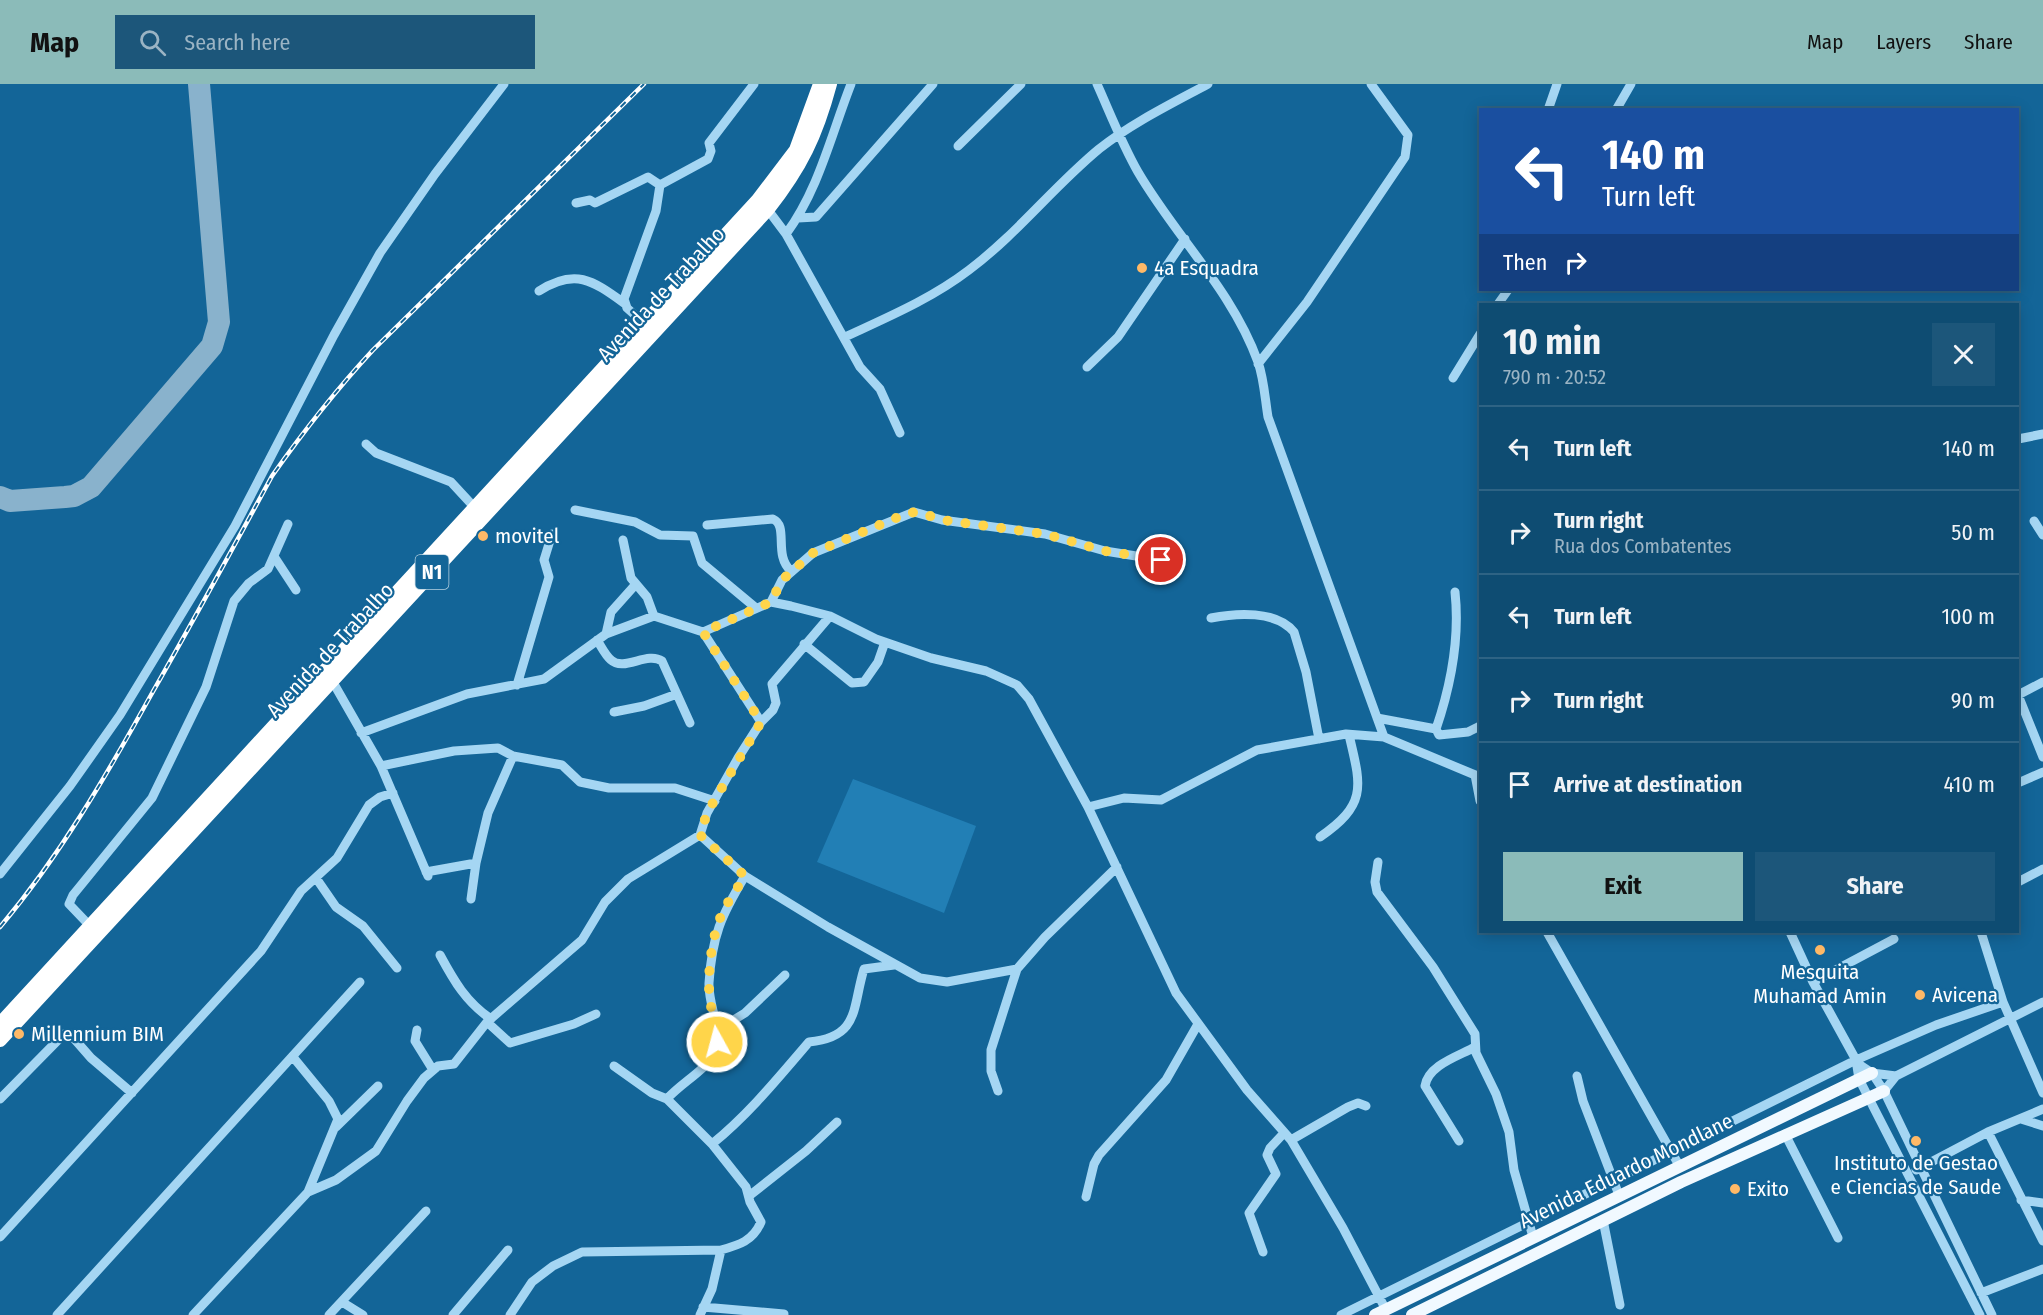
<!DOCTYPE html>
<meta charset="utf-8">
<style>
:root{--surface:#0e4c72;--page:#1c567a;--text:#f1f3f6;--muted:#9bb4c4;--line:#2e6384;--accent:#8bbbb9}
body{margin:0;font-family:"Fira Sans Condensed",sans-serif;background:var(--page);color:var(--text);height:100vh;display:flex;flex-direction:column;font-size:22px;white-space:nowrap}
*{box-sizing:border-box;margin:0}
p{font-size:20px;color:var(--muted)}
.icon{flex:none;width:33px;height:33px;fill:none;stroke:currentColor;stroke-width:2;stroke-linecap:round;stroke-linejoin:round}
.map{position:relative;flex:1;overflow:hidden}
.details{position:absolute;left:1479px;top:219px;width:540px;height:630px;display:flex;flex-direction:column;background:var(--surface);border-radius:0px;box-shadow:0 3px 15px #0003,0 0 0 2px var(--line)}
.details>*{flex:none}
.banner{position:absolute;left:1479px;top:24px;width:540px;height:183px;border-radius:0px;box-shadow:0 3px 15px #0003,0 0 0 2px var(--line);background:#1a4fa0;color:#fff;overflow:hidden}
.pin{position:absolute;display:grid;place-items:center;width:51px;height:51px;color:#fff;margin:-26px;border:3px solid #fff;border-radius:50%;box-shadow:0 2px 6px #0007}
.me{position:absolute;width:66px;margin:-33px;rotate:353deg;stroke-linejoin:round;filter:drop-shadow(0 0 4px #0008)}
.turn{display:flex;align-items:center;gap:21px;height:126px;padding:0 24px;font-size:27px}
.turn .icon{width:78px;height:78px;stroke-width:2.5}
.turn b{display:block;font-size:42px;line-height:51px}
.then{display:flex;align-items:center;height:57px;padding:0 24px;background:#0003;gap:12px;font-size:22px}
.round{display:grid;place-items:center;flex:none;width:63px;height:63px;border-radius:0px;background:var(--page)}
.summary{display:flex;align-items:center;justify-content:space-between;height:102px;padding:0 24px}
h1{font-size:36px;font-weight:700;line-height:45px}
.primary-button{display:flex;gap:12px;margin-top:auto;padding:12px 24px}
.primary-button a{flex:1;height:69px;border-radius:0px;background:var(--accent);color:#111;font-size:24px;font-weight:700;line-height:69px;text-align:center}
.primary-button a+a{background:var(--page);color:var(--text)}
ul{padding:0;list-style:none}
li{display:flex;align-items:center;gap:18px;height:84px;padding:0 24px;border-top:2px solid var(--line)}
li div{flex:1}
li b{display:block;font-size:22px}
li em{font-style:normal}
header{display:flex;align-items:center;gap:36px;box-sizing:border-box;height:84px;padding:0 30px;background:var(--accent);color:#111}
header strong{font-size:28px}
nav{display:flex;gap:33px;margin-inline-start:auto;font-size:21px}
.search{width:420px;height:54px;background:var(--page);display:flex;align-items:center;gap:15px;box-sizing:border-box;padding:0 21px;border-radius:0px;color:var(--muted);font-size:22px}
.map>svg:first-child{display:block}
.green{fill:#227fb5}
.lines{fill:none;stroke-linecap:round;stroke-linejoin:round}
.taxiway{stroke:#89b2cc;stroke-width:22}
.minor{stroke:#a5d6f3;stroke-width:9}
.major{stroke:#f1f9ff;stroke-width:12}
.highway{stroke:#fff;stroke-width:14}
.rail-casing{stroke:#fff;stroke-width:4.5}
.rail{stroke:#136598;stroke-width:2;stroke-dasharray:7;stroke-linecap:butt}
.route{stroke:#ffd54a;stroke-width:10;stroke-dasharray:0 18}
.poi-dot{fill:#ffb967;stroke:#136598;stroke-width:2}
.labels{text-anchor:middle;stroke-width:4.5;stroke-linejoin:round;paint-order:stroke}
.shield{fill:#136598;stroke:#b8d1e0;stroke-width:1.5}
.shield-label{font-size:20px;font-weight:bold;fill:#fff}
.poi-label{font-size:21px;fill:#fff;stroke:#136598;text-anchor:start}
.street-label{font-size:21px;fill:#fff;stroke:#136598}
</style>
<header>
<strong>Map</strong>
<div class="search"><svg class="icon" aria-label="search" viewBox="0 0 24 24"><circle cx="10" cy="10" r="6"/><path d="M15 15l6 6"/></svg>Search here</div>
<nav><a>Map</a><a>Layers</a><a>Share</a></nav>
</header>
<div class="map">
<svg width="2043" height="1231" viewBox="0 0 2043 1231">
<rect width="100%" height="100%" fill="#136598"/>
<path class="green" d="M 853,695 L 976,742 L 944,829 L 817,778 Z"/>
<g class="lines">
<path class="taxiway" d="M 0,413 L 10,417 L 65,413 L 74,412 L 91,403 L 212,262 L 219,238 L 199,0"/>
<path class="minor" d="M 1097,0 C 1110,29 1122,60 1138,88 C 1176,153 1232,206 1258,278 C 1264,295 1265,315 1268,333 L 1384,653
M 1548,26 L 1557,0
M 1616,26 L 1631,0
M 958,62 L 1021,0
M 576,119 L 590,116 L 595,119 L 648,93 L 660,101
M 765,122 L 786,150 L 860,283 L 880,305 L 900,349
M 798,134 L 816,133 L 933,0
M 786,150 C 819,105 831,51 851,0
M 539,207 C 575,184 592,196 624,219
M 1498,220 L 1508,206
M 645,240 L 627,224 L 624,215 L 656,127 L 660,101 L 708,75 L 711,67 L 709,59 L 754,0
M 845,253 C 888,233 931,215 969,186 C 1017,150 1053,103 1099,65 C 1132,39 1171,20 1208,0
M 1258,280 L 1307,218 L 1405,73 L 1408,51 L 1371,0
M 1087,283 L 1118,253 L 1185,155
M 1453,294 L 1480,250
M 2018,355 L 2043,350
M 366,360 L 376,369 L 451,398 L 476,425
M 575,426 L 635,438 L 660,451 L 693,452 L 702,479 L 756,524
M 2034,437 L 2043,451
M 707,441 L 773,435 C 789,442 773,471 791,487
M 623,456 L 631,494 L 647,513 L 654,532
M 275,474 L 296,506
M 771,518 L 782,496 L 813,469 L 914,428 L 942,436 L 1045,450 L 1105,467 L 1161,476
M 1211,534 C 1236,529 1276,526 1294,548 L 1306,588 L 1319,655
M 703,548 L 761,638
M 606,550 L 611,528 L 636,500
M 597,556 C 601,562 605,571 611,576 C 624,588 647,567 662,577 L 690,639
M 804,560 L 852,599 L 864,598 L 878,578 L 885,558
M 330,593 L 381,682 L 428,792
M 517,601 L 549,493 L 544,476 L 552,450
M 2018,611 L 2043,673
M 2018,611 L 2043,598
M 614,628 L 644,622 L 677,610
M 1377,634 L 1436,645 L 1439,651 L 1468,648 L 1480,642
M 1436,645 C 1451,601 1460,555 1455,508
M 361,649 L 467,610 L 544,595 L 606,550 L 654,532 L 703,548 L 771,518 L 791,522 L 830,532 L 876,555 L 931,574 L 986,587 L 1017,601 L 1029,615 L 1088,723 L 1176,909 L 1247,1006 L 1291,1056 L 1343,1144 L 1386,1226
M 381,682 L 454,667 L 498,664 L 513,672 L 562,681 L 580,698 L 609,704 L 675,704 L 715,717
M 1475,691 L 1480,717
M 2018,699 L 2043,688
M 1088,723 L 1124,714 L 1161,716 L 1257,666 L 1346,650 L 1384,653 L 1480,693
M 700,751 L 745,792 L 828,843 L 920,894 L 947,898 L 1017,885
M 1320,753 C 1368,720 1361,702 1349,651
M 1378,778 L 1375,798 L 1377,808 L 1433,883 L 1475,950 L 1476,969 L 1496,1010 L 1509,1048 L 1514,1086 L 1533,1153
M 426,788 L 476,779 L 488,729 L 513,672
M 0,790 L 70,702 L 120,631 L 235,442 L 334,251 L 380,169 L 435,90 L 504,0
M 316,794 L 336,823 L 363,842 L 397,884
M 2018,798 L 2043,785
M 471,815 L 476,779
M 90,842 L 69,820 L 73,811 L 152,714 L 206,603 L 234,517 L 249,499 L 268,485 L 288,440
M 1547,848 L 1680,1083
M 1790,848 L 1813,898 L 1856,976 L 1859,995 L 1980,1231
M 1981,848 L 2003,918 L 2043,1009
M 440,871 C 454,897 466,918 491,935
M 1813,898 L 1894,855
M 487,938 L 510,959 L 574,940 L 596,930
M 719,945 L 745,929 L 785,891
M 417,946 L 415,957 L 433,986
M 293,973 L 329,1017 L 338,1035 L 308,1108
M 1857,979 L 1872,989 L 1884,1007 L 1992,1231
M 614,982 L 652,1009 L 667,1015
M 1872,989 L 1896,992
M 1577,992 L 1583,1017 L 1619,1111
M 998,1007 L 991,987 L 991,966 L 1017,885 L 1045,853 L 1117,783
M 1884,1007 L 1896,992 L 2043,918
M 0,1015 L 64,950 L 70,950 L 91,974 L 132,1009
M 2021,1035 L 2043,1042
M 336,1043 L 378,1002
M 1988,1048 L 2043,1157
M 1785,1050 L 1838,1154
M 1291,1056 L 1348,1023 L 1358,1019 L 1366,1022
M 1459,1057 L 1425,1002 C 1428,981 1459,972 1475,963
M 712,1060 C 749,1030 778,994 809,958 C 860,953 852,924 864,885 L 894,881
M 1916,1086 L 1988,1048 L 2043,1025
M 749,1112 L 806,1067 L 837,1038
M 1086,1113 L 1094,1080 L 1099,1071 L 1166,996 L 1198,940
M 2021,1116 L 2043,1119
M 1603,1136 L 1620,1221
M 0,1153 L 261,867 L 301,807 L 337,774 L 369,721 L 380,713 L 393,709
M 1263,1168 L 1249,1129 L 1276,1090 L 1267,1071 L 1270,1064 L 1284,1049
M 1981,1209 L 2043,1185
M 342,1218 L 363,1231
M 703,1223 L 784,1230
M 57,1231 L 360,898
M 193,1231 L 308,1108 L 336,1096 L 376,1067 L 407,1017 L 424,994 L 438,982 L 454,980 L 487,938 L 582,856 L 605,818 L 628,795 L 700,751 L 707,729 L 738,674 L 761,638 L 773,626 L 776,619 L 772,600 L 830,532
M 329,1231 L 426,1127
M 453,1231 L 508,1166
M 510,1231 L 532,1198 L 553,1182 L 582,1168 L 721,1166 C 739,1161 753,1157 761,1138 L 750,1118 L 746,1103 L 712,1060 L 667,1015 C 678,1002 703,987 711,975 C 727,950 708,926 709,899 C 712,852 721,832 745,792
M 700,1231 L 712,1205 L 721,1166
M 1341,1231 L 1856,976 L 1936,941 L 2003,918"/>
<path class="major" d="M 1375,1231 L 1872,989
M 1412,1231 L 1681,1098 L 1884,1007"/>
<path class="highway" d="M 0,940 L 758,116 L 796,66 L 820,0
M 0,956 L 768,125 C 801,83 816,52 830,0"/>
<g class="rail-casing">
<path id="rail" d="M 0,843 C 60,772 106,692 151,611 C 192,539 232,466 272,392 C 303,348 336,306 373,266 L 644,0"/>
</g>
<use href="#rail" class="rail"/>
</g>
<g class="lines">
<path class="route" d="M 717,958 C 719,943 713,933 710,918 C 707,893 711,855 721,832 C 727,818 737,805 745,792 L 700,751 L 707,729 L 761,638 L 703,548 L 771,518 L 782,496 L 813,469 L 908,429 L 918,428 L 942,436 L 1045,450 L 1105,467 L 1161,476"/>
</g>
<g class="poi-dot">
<circle cx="1142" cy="184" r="6"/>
<circle cx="483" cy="452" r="6"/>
<circle cx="1820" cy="866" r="6"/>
<circle cx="1920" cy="911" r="6"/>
<circle cx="19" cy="950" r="6"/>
<circle cx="1916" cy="1057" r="6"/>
<circle cx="1735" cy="1105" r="6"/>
</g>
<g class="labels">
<rect class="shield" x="415.5" y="471" width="33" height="34" rx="4.5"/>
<g class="shield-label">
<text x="432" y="495">N1</text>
</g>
<g class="poi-label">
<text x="1154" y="191">4a Esquadra</text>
<text x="495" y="459">movitel</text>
<text x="1820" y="895" text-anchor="middle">Mesquita<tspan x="1820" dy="24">Muhamad Amin</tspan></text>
<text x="1932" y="918">Avicena</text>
<text x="31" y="957">Millennium BIM</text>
<text x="1916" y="1086" text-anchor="middle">Instituto de Gestao<tspan x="1916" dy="24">e Ciencias de Saude</tspan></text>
<text x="1747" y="1112">Exito</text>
</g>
<g class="street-label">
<text transform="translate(661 210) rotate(-47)" y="7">Avenida de Trabalho</text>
<text transform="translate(330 566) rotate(-47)" y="7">Avenida de Trabalho</text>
<text transform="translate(1626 1087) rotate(-26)" y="7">Avenida Eduardo Mondlane</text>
</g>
</g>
</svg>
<div class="pin" style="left:1161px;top:476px;background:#d93025"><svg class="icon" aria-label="arrive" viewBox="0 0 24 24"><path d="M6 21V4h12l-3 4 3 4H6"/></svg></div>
<svg class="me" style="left:717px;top:958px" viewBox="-20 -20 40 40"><circle r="17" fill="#ffd54a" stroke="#fff" stroke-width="3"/><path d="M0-11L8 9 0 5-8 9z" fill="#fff"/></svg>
<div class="banner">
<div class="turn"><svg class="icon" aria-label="left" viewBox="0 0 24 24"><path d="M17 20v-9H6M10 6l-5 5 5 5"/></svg><div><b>140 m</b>Turn left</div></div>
<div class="then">Then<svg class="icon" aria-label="right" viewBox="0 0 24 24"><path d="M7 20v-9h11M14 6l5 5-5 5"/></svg></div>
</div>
<section class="details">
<div class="summary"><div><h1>10 min</h1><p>790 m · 20:52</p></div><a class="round"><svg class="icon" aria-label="close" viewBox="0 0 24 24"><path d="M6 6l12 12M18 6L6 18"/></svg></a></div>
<ul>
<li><svg class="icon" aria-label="left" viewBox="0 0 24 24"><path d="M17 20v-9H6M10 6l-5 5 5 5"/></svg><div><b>Turn left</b></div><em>140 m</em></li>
<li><svg class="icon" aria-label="right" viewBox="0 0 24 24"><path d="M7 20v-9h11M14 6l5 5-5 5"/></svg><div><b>Turn right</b><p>Rua dos Combatentes</p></div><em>50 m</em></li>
<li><svg class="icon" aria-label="left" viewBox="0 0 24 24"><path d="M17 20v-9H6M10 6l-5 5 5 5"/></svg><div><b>Turn left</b></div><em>100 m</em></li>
<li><svg class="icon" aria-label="right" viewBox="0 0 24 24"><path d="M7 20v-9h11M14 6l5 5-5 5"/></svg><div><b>Turn right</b></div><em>90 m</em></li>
<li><svg class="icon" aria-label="arrive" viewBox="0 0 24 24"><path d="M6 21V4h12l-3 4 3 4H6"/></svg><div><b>Arrive at destination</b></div><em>410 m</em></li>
</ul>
<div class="primary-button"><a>Exit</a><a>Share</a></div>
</section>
</div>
